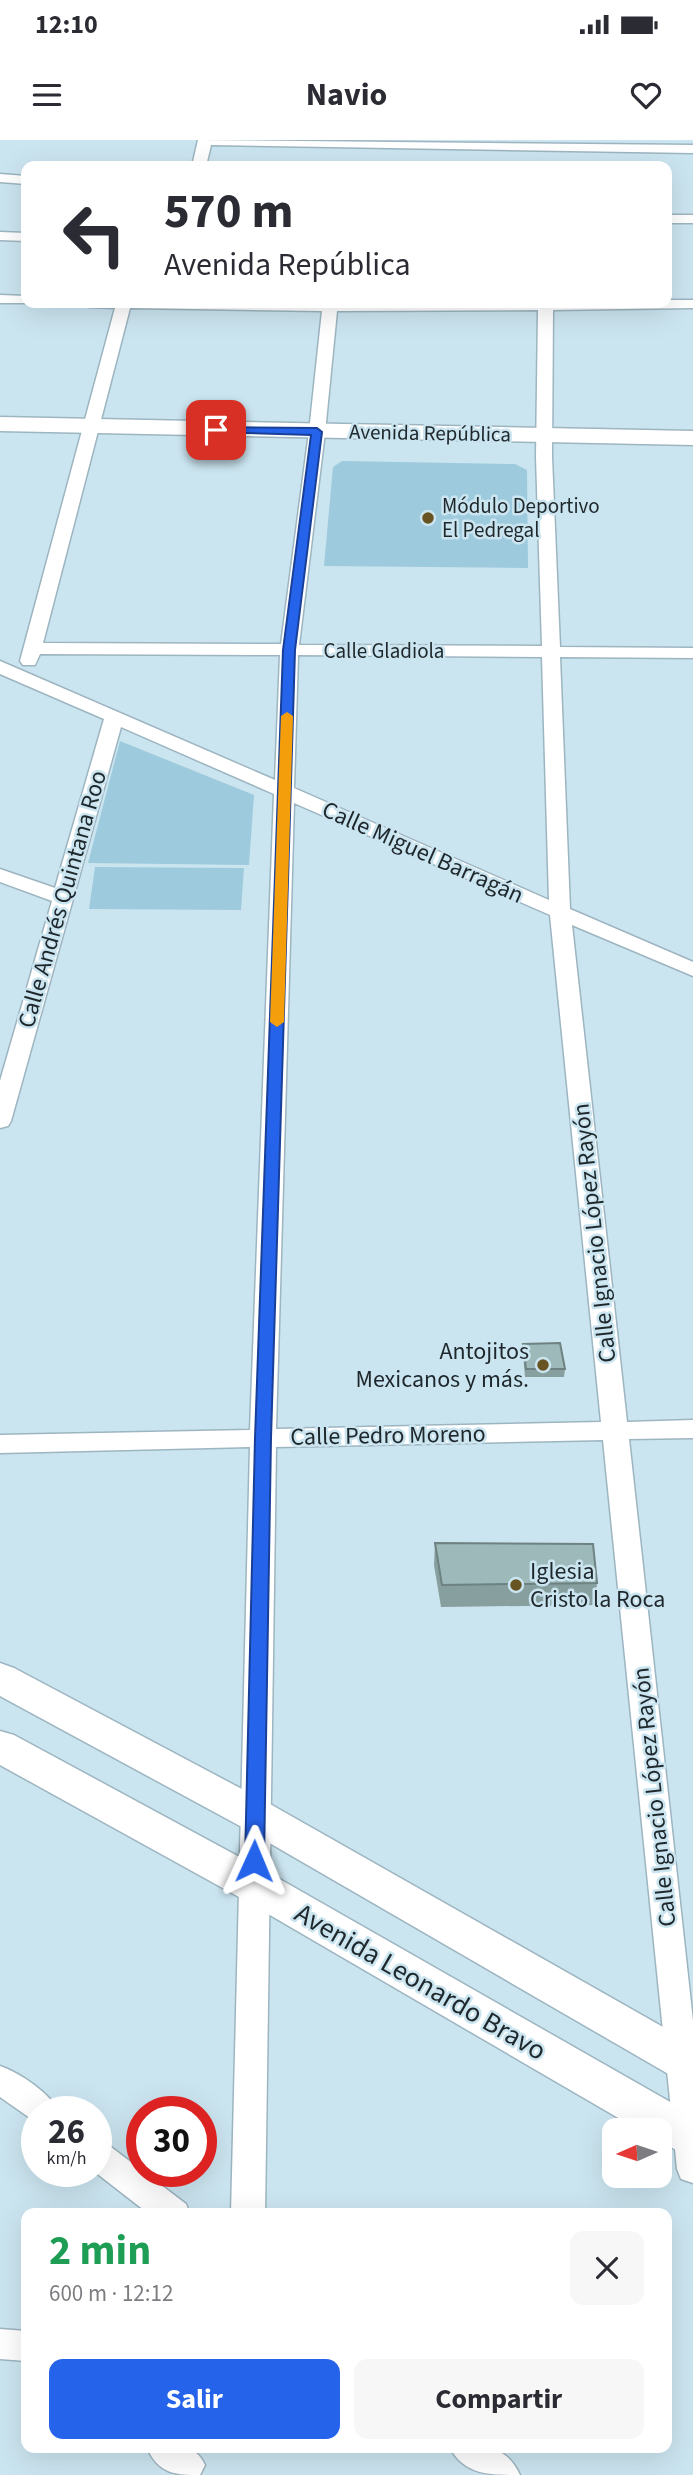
<!DOCTYPE html>
<html lang="es">
<meta charset="utf-8">
<style>
:root{--surface:#fff;--page:#f7f7f7;--text:#2b2b33;--muted:#7c7c81;--accent:#2563eb}
body{margin:0;font-family:"Source Sans 3",sans-serif;background:var(--page);color:var(--text);height:100vh;display:flex;flex-direction:column;font-size:26px;white-space:nowrap}
*{box-sizing:border-box;margin:0}
p{font-size:23px;color:var(--muted)}
.icon{flex:none;width:38px;height:38px;fill:none;stroke:currentColor;stroke-width:2;stroke-linecap:round;stroke-linejoin:round}
.map{position:relative;flex:1;overflow:hidden}
.side{position:absolute;left:21px;top:2068px;width:651px;height:245px;display:flex;flex-direction:column;background:var(--surface);border-radius:14px;box-shadow:0 7px 28px #0002}
.side>*{flex:none}
.hud{position:absolute;left:21px;top:21px;width:651px;height:147px;border-radius:14px;box-shadow:0 7px 28px #0002;background:#fff;color:var(--text);overflow:hidden}
.needle{width:46px;rotate:267deg}
.tools{position:absolute;left:602px;top:1978px;display:grid;gap:14px}
.tools a{display:grid;place-items:center;width:70px;height:70px;border-radius:14px;background:var(--surface);box-shadow:0 7px 28px #0002;font-size:35px}
.speed{position:absolute;left:21px;top:1956px;display:flex;gap:14px;font-size:35px;font-weight:700;text-align:center}
.speed>*{display:grid;place-content:center;width:91px;height:91px;border-radius:50%;background:var(--surface);box-shadow:0 7px 28px #0002;line-height:1}
.speed small{font-size:18px;font-weight:400}
.speed .limit{border:10px solid #d22;background:#fff;color:#111}
.pin{position:absolute;display:grid;place-items:center;width:60px;height:60px;color:#fff;margin:-30px;border-radius:14px;box-shadow:0 4px 10px #0006}
.me{position:absolute;width:77px;margin:-38px;rotate:1deg;stroke-linejoin:round;filter:drop-shadow(0 0 5px #0008)}
.turn{display:flex;align-items:center;gap:24px;height:147px;padding:0 28px;font-size:32px}
.turn .icon{width:91px;height:91px;stroke-width:2.5}
.turn b{display:block;font-size:49px;line-height:60px}
.round{display:grid;place-items:center;flex:none;width:74px;height:74px;border-radius:14px;background:var(--page)}
.summary{display:flex;align-items:center;justify-content:space-between;height:119px;padding:0 28px}
h1{font-size:42px;font-weight:700;line-height:52px;color:#1e9e55}
.primary-button{display:flex;gap:14px;margin-top:auto;padding:14px 28px}
.primary-button a{flex:1;height:80px;border-radius:14px;background:var(--accent);color:#fff;font-size:28px;font-weight:700;line-height:80px;text-align:center}
.primary-button a+a{background:var(--page);color:var(--text)}
.status{display:flex;justify-content:space-between;align-items:center;height:49px;padding:0 35px;background:var(--surface);direction:ltr}
.status svg{height:19px;fill:currentColor}
header{display:flex;justify-content:space-between;align-items:center;height:91px;padding:0 28px;background:var(--surface);font-size:32px;font-weight:700}
.map>svg:first-child{display:block}
.green{fill:#9dcadc}
.lines{fill:none;stroke-linecap:round;stroke-linejoin:round}
.street-casing{stroke:#9db5c0;stroke-width:3}
.secondary-casing{stroke:#9db5c0;stroke-width:3}
.street{fill:#fff;fill-rule:evenodd}
.secondary{fill:#fff;fill-rule:evenodd}
.wall{fill:#879f9f}
.building{fill:#9db9b9;stroke:#6e8282;stroke-width:2}
.route{fill:#2563eb;stroke:#184099;stroke-width:2}
.slow{fill:#f59e0b}
.poi-dot{fill:#685422;stroke:#cbe5f0;stroke-width:2.5}
.labels{text-anchor:middle;stroke-width:5;stroke-linejoin:round;paint-order:stroke}
.far-street-label{font-size:21px;fill:#1e272b;stroke:#cbe5f0}
.far-poi-label{font-size:21px;fill:#1e272b;stroke:#cbe5f0;text-anchor:start}
.street-label{font-size:24px;fill:#1e272b;stroke:#cbe5f0}
.poi-label{font-size:24px;fill:#1e272b;stroke:#cbe5f0;text-anchor:end}
.near-street-label{font-size:28px;fill:#1e272b;stroke:#cbe5f0}
</style>
<div class="status"><b>12:10</b><svg viewBox="0 0 49 12"><path d="M0 12V9h3v3zM5 12V6h3v6zM10 12V3h3v9zM15 12V0h3v12zM26 1h20v11H26zM47 4h2v5h-2z"/></svg></div>
<header><svg class="icon" aria-label="menu" viewBox="0 0 24 24"><path d="M4 6h16M4 12h16M4 18h16"/></svg>Navio<svg class="icon" aria-label="heart" viewBox="0 0 24 24"><path d="M12 20l-8-8c-3-5 5-10 8-4 3-6 11-1 8 4z"/></svg></header>
<div class="map">
<svg width="693" height="2335" viewBox="0 0 693 2335">
<rect width="100%" height="100%" fill="#cbe5f0"/>
<path class="green" d="M 342,321 L 515,324 L 527,330 L 528,428 L 324,426 L 333,327 Z
M 120,601 L 254,655 L 249,725 L 88,723 Z
M 95,727 L 244,728 L 241,770 L 89,769 Z"/>
<g class="lines">
<g class="street-casing">
<path id="street" d="M 198,0 L 693,5 L 693,13 L 211,5 L 206,26 L 192,26 Z
M 0,34 L 26,36 L 26,44 L 0,42 Z
M 667,75 L 693,75 L 693,83 L 667,83 Z
M 0,92 L 26,93 L 26,101 L 0,100 Z
M 0,155 L 26,156 L 26,163 L 32,163 L 0,163 Z
M 667,160 L 693,160 L 693,168 L 553,170 L 552,317 L 560,507 L 693,508 L 693,518 L 560,517 L 570,769 L 693,822 L 693,836 L 572,785 L 627,1282 L 693,1280 L 693,1298 L 629,1299 L 693,1881 L 693,2043 L 681,2039 L 677,2029 L 603,1300 L 276,1307 L 265,2074 L 231,2074 L 250,1307 L 0,1313 L 0,1295 L 250,1290 L 274,654 L 121,587 L 11,981 L 8,986 L 0,988 L 0,941 L 52,761 L 0,742 L 0,729 L 55,748 L 104,579 L 0,534 L 0,521 L 275,640 L 280,515 L 40,514 L 35,525 L 23,525 L 20,521 L 115,168 L 89,167 L 82,163 L 667,163 ZM 130,168 L 322,171 L 309,292 L 281,504 L 43,503 ZM 538,170 L 536,317 L 542,506 L 299,505 L 325,292 L 337,171 ZM 298,515 L 542,517 L 549,760 L 294,648 ZM 294,663 L 550,775 L 601,1282 L 276,1289 Z
M 0,1926 C 20,1933 50,1953 59,1972 L 37,1972 L 37,1983 L 0,1957 Z
M 96,2000 L 107,2004 L 186,2064 L 190,2074 L 149,2074 L 95,2032 Z
M 0,2189 L 26,2191 L 26,2221 L 0,2219 Z
M 147,2308 C 171,2308 194,2300 205,2325 L 200,2335 C 175,2335 159,2334 147,2308 Z
M 450,2308 C 481,2308 505,2302 520,2335 C 489,2335 465,2335 450,2308 Z"/>
</g>
<g class="secondary-casing">
<path id="secondary" d="M 0,277 L 693,291 L 693,305 L 0,291 Z
M 0,1523 L 14,1528 L 270,1664 L 693,1904 L 693,1945 L 677,1939 L 240,1686 L 0,1556 Z
M 0,1591 L 14,1595 L 269,1733 L 693,1975 L 693,2018 L 660,2002 L 660,1990 L 639,1990 L 239,1757 L 0,1625 Z"/>
</g>
<use href="#street" class="street"/>
<use href="#secondary" class="secondary"/>
</g>
<path class="wall" d="M 523,1204 L 565,1229 L 564,1237 L 525,1237 L 523,1213 Z
M 435,1403 L 597,1443 L 595,1465 L 441,1467 L 434,1425 Z"/>
<path class="building" d="M 560,1203 L 565,1229 L 526,1229 L 523,1204 Z
M 435,1403 L 593,1404 L 597,1443 L 442,1445 Z"/>
<path class="route" d="M 216,287 L 317,288 L 322,292 L 295,510 L 271,1298 L 264,1721 L 261,1727 L 254,1729 L 248,1727 L 245,1721 L 255,1298 L 283,510 L 311,295 L 213,292 L 211,290 Z"/>
<path class="slow" d="M 287,572 L 293,576 L 284,882 L 277,887 L 270,882 L 281,576 Z"/>
<g class="poi-dot">
<circle cx="428" cy="378" r="7"/>
<circle cx="543" cy="1225" r="7"/>
<circle cx="516" cy="1445" r="7"/>
</g>
<g class="labels">
<g class="far-street-label">
<text transform="translate(430 293) rotate(1)" y="7">Avenida República</text>
<text x="384" y="518">Calle Gladiola</text>
</g>
<g class="far-poi-label">
<text x="442" y="373">Módulo Deportivo<tspan x="442" dy="24">El Pedregal</tspan></text>
</g>
<g class="street-label">
<text transform="translate(423 712) rotate(24)" y="8">Calle Miguel Barragán</text>
<text transform="translate(62 759) rotate(-74)" y="8">Calle Andrés Quintana Roo</text>
<text transform="translate(594 1093) rotate(-96)" y="8">Calle Ignacio López Rayón</text>
<text transform="translate(388 1295) rotate(-1)" y="8">Calle Pedro Moreno</text>
<text transform="translate(654 1657) rotate(-96)" y="8">Calle Ignacio López Rayón</text>
</g>
<g class="poi-label">
<text x="529" y="1219">Antojitos<tspan x="529" dy="28">Mexicanos y más.</tspan></text>
<text x="530" y="1439" text-anchor="start">Iglesia<tspan x="530" dy="28">Cristo la Roca</tspan></text>
</g>
<g class="near-street-label">
<text transform="translate(421 1841) rotate(30)" y="10">Avenida Leonardo Bravo</text>
</g>
</g>
</svg>
<div class="tools">
<a><svg class="needle" viewBox="-14 -14 28 28"><path d="M0-13l5 13h-10z" fill="#e53935"/><path d="M0 13l5-13h-10z" fill="#7c7c81"/></svg></a>
</div>
<div class="speed"><div>26<small>km/h</small></div><div class="limit">30</div></div>
<div class="pin" style="left:216px;top:290px;background:#d93025"><svg class="icon" aria-label="arrive" viewBox="0 0 24 24"><path d="M6 21V4h12l-3 4 3 4H6"/></svg></div>
<svg class="me" style="left:254px;top:1721px" viewBox="-20 -20 40 40"><path d="M0-17L14 15 0 8-14 15z" fill="#2563eb" stroke="#fff" stroke-width="4"/></svg>
<div class="hud">
<div class="turn"><svg class="icon" aria-label="left" viewBox="0 0 24 24"><path d="M17 20v-9H6M10 6l-5 5 5 5"/></svg><div><b>570 m</b>Avenida República</div></div>
</div>
<section class="side">
<div class="summary"><div><h1>2 min</h1><p>600 m · 12:12</p></div><a class="round"><svg class="icon" aria-label="close" viewBox="0 0 24 24"><path d="M6 6l12 12M18 6L6 18"/></svg></a></div>
<div class="primary-button"><a>Salir</a><a>Compartir</a></div>
</section>
</div>
